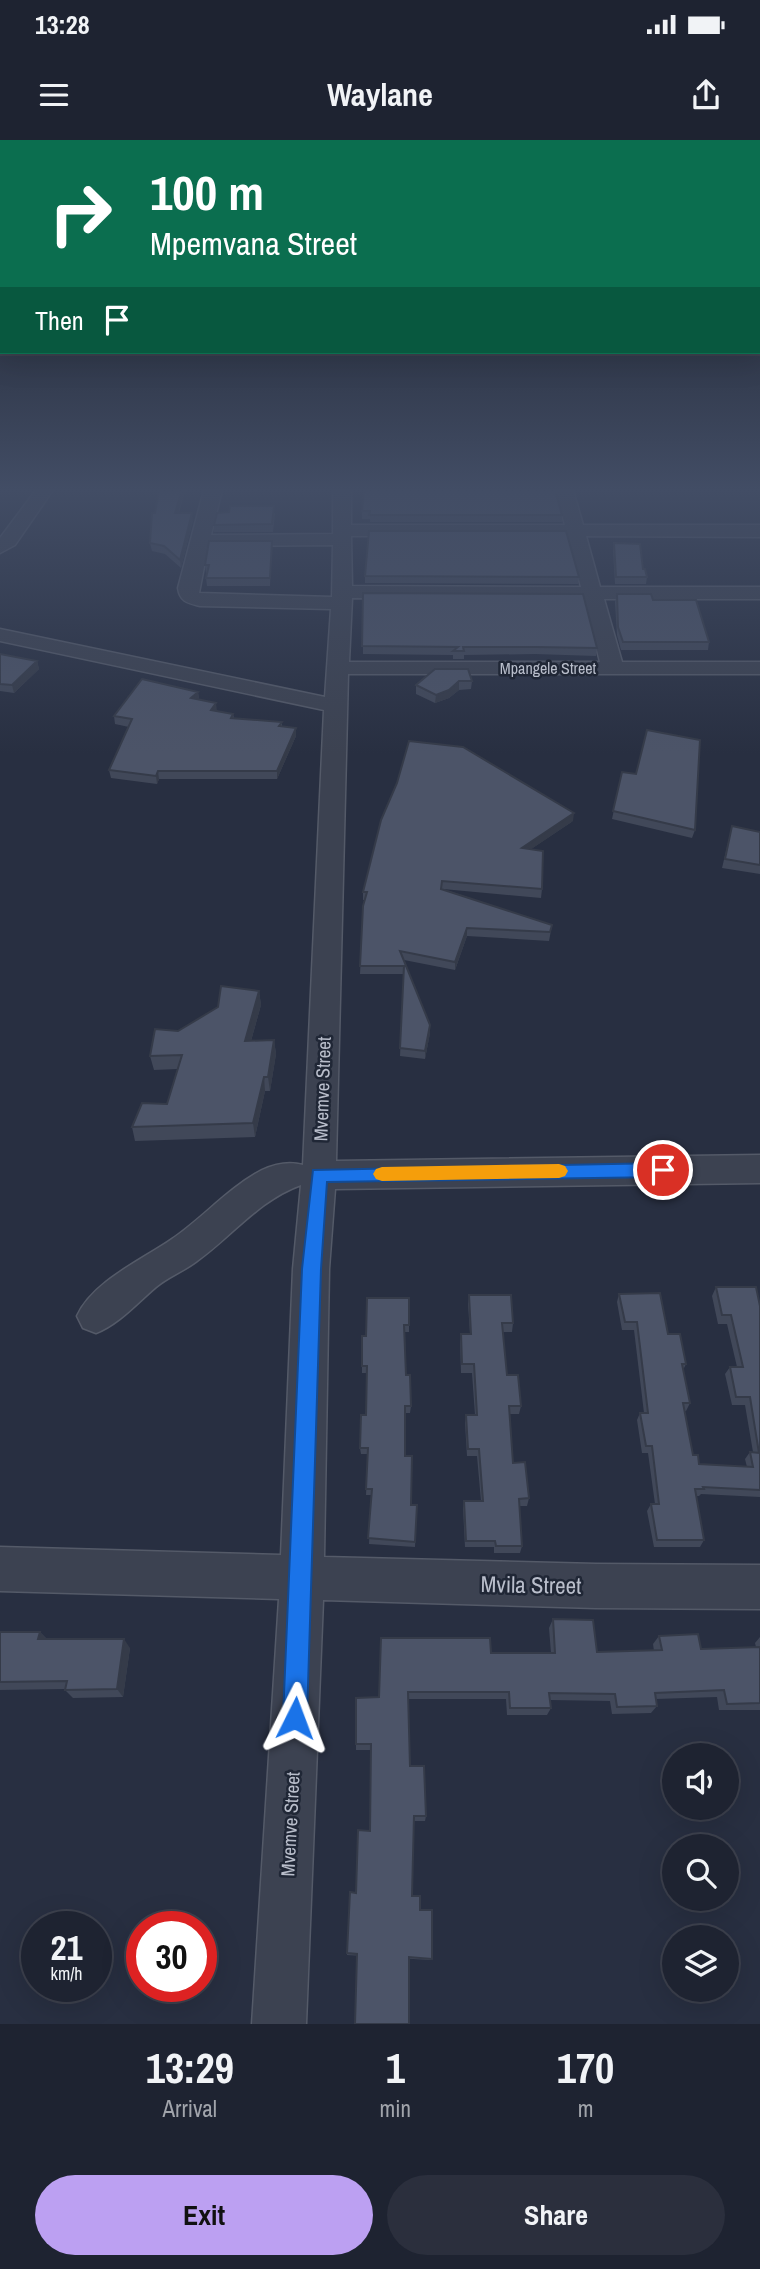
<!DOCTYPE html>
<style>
:root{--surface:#1e2331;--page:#2b2f3d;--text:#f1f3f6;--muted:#a1a4ab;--line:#3c404d;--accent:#bca0f2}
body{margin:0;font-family:"Archivo Narrow",sans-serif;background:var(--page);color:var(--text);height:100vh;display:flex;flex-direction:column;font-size:26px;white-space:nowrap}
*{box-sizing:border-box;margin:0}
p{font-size:23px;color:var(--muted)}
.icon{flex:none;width:38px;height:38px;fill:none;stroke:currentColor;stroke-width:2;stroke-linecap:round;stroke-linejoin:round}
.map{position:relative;height:1884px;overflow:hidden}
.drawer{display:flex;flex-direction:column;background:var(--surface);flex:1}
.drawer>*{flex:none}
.guide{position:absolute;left:0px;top:0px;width:761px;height:214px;box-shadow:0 7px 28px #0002,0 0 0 2px var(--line);background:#0b6e4f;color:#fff;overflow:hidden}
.controls{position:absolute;left:662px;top:1603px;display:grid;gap:14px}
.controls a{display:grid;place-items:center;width:77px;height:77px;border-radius:50%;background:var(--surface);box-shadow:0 7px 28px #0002,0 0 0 2px var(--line);font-size:35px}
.speed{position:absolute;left:21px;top:1771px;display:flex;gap:14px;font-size:35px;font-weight:700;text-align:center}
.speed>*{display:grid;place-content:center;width:91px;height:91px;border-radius:50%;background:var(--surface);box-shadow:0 7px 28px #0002,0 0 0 2px var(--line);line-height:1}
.speed small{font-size:18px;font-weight:400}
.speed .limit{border:10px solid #d22;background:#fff;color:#111}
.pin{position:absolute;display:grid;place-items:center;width:60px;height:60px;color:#fff;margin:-30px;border:4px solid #fff;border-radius:50%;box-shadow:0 2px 7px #0007}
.me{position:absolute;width:77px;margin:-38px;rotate:3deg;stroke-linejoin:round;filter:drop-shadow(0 0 5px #0008)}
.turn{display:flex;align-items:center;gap:24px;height:147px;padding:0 35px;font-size:32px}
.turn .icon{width:91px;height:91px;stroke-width:2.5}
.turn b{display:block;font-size:49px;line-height:60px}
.then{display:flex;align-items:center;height:66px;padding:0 35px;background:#0003;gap:14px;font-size:26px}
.eta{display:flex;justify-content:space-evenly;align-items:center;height:119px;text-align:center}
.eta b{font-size:42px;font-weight:700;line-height:49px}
.cta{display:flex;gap:14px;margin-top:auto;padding:14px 35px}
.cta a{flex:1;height:80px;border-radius:42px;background:var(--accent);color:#111;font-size:28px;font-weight:700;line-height:80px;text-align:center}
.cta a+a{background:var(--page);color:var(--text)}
.status{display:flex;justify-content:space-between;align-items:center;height:49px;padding:0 35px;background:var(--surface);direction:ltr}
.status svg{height:19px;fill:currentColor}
header{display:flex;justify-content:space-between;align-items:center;height:91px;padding:0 35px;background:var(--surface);font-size:32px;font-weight:700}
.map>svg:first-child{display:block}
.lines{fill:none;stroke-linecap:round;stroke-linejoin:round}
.street-casing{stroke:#545a68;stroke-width:3}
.street{fill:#3c4251;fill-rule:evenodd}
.wall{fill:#414859}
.shaded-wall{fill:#353b49}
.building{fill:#4c5468;stroke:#353b49;stroke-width:2}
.route{fill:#1a73e8;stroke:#114b97;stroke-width:2}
.slow{fill:#f59e0b}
.labels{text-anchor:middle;stroke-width:5;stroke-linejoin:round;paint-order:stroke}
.far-street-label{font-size:16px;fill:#b9becb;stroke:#202736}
.street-label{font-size:19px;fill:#b9becb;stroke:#202736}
.near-street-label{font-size:23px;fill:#b9becb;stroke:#202736}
</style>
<div class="status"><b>13:28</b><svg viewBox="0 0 49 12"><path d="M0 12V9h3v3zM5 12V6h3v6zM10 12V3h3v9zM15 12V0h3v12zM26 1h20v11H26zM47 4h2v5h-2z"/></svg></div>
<header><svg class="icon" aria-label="menu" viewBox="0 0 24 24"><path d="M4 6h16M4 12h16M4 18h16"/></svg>Waylane<svg class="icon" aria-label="share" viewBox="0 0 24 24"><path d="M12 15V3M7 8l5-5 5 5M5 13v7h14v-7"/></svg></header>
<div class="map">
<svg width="760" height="1884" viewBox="0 0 760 1884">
<rect width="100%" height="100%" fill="#282f41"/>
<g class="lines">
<g class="street-casing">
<path id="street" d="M 36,350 L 53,350 L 15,405 L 0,413 L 0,398 Z
M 204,350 L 222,350 L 211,395 L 333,394 L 333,350 L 351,350 L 351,385 L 565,385 L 555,350 L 573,350 L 583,385 L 760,385 L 760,397 L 586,396 L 600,447 L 760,447 L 760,459 L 604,459 L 622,522 L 760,522 L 760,534 L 348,534 L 336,1021 L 760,1015 L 760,1043 L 335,1049 L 329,1129 L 324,1417 L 596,1424 L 760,1425 L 760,1469 L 596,1468 L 323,1460 L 306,1884 L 252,1884 L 279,1459 L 0,1451 L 0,1407 L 281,1415 L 293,1129 L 301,1045 C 259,1060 232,1096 197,1121 C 184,1131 168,1137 156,1147 C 137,1163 119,1184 96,1193 L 83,1188 L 77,1176 C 93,1141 142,1120 172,1099 C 203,1078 228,1048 262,1030 C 275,1024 289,1021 303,1025 L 324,570 L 0,501 L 0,489 L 325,557 L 331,469 L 200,466 C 188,463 180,462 178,448 ZM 351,396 L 567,396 L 581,447 L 352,446 ZM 333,405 L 332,457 L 199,453 L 208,406 ZM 352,458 L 584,459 L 600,522 L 349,522 Z"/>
</g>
<use href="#street" class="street"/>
</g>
<path class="wall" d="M 159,350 L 185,350 L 179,373 L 193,380 L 181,428 L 165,414 L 152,411 L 150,403 Z
M 362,371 L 562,375 L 562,382 L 370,382 L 370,379 L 362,379 Z
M 275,373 L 273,392 L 214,392 L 214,385 Z
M 272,401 L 270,446 L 207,446 L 206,438 L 207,433 L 206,433 L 205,425 Z
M 614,403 L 643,429 L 647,437 L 646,444 L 615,444 L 613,410 Z
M 365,436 L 579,437 L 578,444 L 365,443 Z
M 363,453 L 597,508 L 596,516 L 535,514 L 464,515 L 464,519 L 453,519 L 453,515 L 363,514 Z
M 617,454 L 653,460 L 709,502 L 708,510 L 621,510 L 617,495 L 615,462 Z
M 0,514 L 37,521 L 39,529 L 14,553 L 0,551 Z
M 435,529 L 472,541 L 471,549 L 459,550 L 449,558 L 435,563 L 416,554 L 416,545 Z
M 198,552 L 199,560 L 217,571 L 233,574 L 234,578 L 282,582 L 282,586 L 296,596 L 277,639 L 159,639 L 157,644 L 111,638 L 109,630 L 129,587 L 115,584 L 114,576 Z
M 622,632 L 636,634 L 695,690 L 692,698 L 612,679 Z
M 573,681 L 531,709 L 542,749 L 541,758 L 443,749 L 552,785 L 549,801 L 467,796 L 455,830 L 404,820 L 430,885 L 430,893 L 425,919 L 400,916 L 404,834 L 360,834 L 364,760 L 363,760 L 363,752 Z
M 760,692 L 760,734 L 722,728 L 730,694 Z
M 259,851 L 261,865 L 251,901 L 274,900 L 276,914 L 270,951 L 265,951 L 255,997 L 135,1001 L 132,987 L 167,964 L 178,929 L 154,930 L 150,916 L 178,891 Z
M 716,1147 L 760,1166 L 760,1357 L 701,1354 L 699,1356 L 696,1356 L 704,1400 L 700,1407 L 654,1407 L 647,1371 L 651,1364 L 655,1364 L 648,1313 L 642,1313 L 637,1280 L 640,1273 L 644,1273 L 634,1190 L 622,1190 L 617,1162 L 619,1154 L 668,1194 L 686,1224 L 683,1230 L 690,1263 L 686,1271 L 684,1271 L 693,1315 L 699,1324 L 747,1327 L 745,1319 L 750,1312 L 753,1312 L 745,1265 L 732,1265 L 725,1234 L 730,1227 L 737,1227 L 727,1184 L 718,1184 L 712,1156 Z
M 469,1155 L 513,1183 L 512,1192 L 503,1192 L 507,1235 L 521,1266 L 519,1274 L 510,1274 L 513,1323 L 529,1358 L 527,1366 L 519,1366 L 522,1406 L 520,1413 L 494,1413 L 494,1407 L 465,1407 L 463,1368 L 464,1361 L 481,1361 L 477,1316 L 467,1316 L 465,1283 L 466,1275 L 475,1275 L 472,1233 L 461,1233 L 460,1202 L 461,1194 L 470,1194 L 468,1164 Z
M 409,1158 L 409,1192 L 405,1192 L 406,1235 L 411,1266 L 410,1273 L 405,1273 L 405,1316 L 411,1365 L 417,1365 L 415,1407 L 369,1404 L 371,1355 L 366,1355 L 368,1314 L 361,1314 L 360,1308 L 366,1275 L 366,1233 L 362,1233 L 362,1226 L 366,1196 Z
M 553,1479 L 597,1512 L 654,1511 L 653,1504 L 659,1496 L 701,1509 L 756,1507 L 755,1503 L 760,1497 L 760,1570 L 719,1570 L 717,1557 L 656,1559 L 657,1566 L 651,1573 L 612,1574 L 610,1561 L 550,1560 L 551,1568 L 547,1575 L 507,1575 L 506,1559 L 408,1559 L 410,1626 L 426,1676 L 425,1681 L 414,1681 L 412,1756 L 420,1770 L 432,1819 L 430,1820 L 347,1815 L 347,1813 L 356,1753 L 370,1691 L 371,1610 L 356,1610 L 356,1604 L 379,1557 L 491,1513 L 551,1513 L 549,1488 Z
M 0,1492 L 40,1492 L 47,1499 L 130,1508 L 123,1557 L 73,1558 L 65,1550 L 66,1549 L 0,1550 Z"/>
<path class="shaded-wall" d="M 182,350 L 185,350 L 176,380 L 175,373 Z
M 192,373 L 193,380 L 181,428 L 180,420 Z
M 37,521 L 39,529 L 14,553 L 12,545 Z
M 459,541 L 459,550 L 449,558 L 435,563 L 436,555 Z
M 198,552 L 199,560 L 191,558 Z
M 216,563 L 217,571 L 211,570 Z
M 296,588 L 296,596 L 277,639 L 277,631 Z
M 158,631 L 159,639 L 157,644 L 156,636 Z
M 574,673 L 573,681 L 521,716 L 522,708 Z
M 467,788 L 467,796 L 455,830 L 455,822 Z
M 259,851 L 261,865 L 247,915 L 245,901 Z
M 430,885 L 430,893 L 425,919 L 425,911 Z
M 274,900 L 276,914 L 270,951 L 268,937 Z
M 264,937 L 265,951 L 255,997 L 253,983 Z
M 40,1492 L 48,1501 L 38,1499 Z
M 124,1499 L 130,1508 L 123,1557 L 117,1549 Z"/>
<path class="building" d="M 159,350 L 182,350 L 175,373 L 192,373 L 180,420 L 164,406 L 150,403 L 152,373 L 155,373 Z
M 364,350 L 555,350 L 562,375 L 369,375 L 370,371 L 362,371 Z
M 230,366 L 274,366 L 272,384 L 214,385 L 217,373 L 229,372 Z
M 369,391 L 566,391 L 579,437 L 365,436 Z
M 209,401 L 272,401 L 270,438 L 206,438 L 209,425 L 205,425 Z
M 614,403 L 640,404 L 643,429 L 645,429 L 647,437 L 616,437 Z
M 363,453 L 583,454 L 597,508 L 536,507 L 463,507 L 464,511 L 453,511 L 458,507 L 362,506 Z
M 617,454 L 651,454 L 653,460 L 696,460 L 709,502 L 623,502 L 618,487 Z
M 0,514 L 37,521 L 12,545 L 0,544 Z
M 435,529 L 468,529 L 472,541 L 459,541 L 449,550 L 436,555 L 416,545 Z
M 142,539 L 198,552 L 191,558 L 216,563 L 211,570 L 233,574 L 231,578 L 282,582 L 279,586 L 296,588 L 277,631 L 158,631 L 156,636 L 109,630 L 132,579 L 114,576 Z
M 647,590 L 700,600 L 695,690 L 613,671 L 622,632 L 636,634 Z
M 409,601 L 463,607 L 574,673 L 522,708 L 543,711 L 542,749 L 442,741 L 441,749 L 552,785 L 550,792 L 467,788 L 455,822 L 400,811 L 430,885 L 425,911 L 400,908 L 404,826 L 360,826 L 363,766 L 367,752 L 363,752 L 381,680 L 397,643 Z
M 732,686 L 760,692 L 760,725 L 725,719 Z
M 221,846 L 259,851 L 245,901 L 274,900 L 268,937 L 264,937 L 253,983 L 132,987 L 142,963 L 167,964 L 182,915 L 150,916 L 155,889 L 178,891 L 218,867 Z
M 716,1147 L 756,1147 L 760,1166 L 760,1350 L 703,1347 L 704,1349 L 695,1349 L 704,1400 L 657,1400 L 651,1364 L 659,1364 L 652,1306 L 646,1306 L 640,1273 L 648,1273 L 637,1182 L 625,1182 L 619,1154 L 660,1153 L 668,1194 L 680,1194 L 686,1224 L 682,1224 L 690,1263 L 683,1263 L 693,1315 L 698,1315 L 699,1324 L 753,1327 L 750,1312 L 759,1313 L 750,1257 L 736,1257 L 730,1227 L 743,1227 L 731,1175 L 722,1175 Z
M 469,1155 L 511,1155 L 513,1183 L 502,1183 L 507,1235 L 518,1235 L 521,1266 L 509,1266 L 513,1323 L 525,1322 L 529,1358 L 519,1359 L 522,1406 L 496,1406 L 495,1401 L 466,1401 L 464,1361 L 483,1361 L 479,1309 L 468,1309 L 466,1275 L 477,1275 L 474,1224 L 462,1224 L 461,1194 L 471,1194 Z
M 367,1158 L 409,1158 L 409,1185 L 404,1185 L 406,1235 L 410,1235 L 411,1266 L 405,1266 L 405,1316 L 412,1316 L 411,1365 L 417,1365 L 415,1402 L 368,1398 L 372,1349 L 366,1349 L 368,1308 L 360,1308 L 361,1275 L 366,1275 L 367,1226 L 362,1226 L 362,1196 L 366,1196 Z
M 553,1479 L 593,1480 L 597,1512 L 662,1510 L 659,1496 L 698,1494 L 701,1509 L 760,1507 L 760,1563 L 727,1564 L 724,1550 L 655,1553 L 657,1566 L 617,1567 L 615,1554 L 549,1553 L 551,1568 L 510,1568 L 509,1552 L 408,1552 L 410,1626 L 424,1626 L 426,1676 L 414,1676 L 412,1756 L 420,1756 L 420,1770 L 432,1770 L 432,1819 L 409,1817 L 409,1884 L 355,1884 L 357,1814 L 347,1813 L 350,1752 L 356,1753 L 358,1690 L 370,1691 L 371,1604 L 356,1604 L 356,1558 L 379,1557 L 381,1498 L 490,1498 L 491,1513 L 555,1513 Z
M 0,1492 L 40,1492 L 38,1499 L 124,1499 L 117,1549 L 65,1550 L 67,1541 L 0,1542 Z"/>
<linearGradient id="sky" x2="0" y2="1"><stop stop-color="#161a24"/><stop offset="0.57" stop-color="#424d65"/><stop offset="1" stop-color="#424d65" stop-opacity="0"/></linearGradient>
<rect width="760" height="614" fill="url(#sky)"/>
<path class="route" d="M 663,1023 L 669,1025 L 671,1030 L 669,1035 L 663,1037 L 327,1042 L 321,1129 L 307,1578 L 303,1586 L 295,1590 L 287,1586 L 283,1578 L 302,1129 L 313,1030 Z"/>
<path class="slow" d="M 559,1024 L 565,1026 L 568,1031 L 565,1036 L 559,1038 L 382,1041 L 376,1039 L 373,1034 L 376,1029 L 382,1027 Z"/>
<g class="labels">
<g class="far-street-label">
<text x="548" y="534">Mpangele Street</text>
</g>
<g class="street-label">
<text transform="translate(322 949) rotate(-88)" y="7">Mvemve Street</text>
<text transform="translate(290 1684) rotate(-87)" y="7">Mvemve Street</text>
</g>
<g class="near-street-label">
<text transform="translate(531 1445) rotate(1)" y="8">Mvila Street</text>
</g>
</g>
</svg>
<div class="controls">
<a><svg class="icon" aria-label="sound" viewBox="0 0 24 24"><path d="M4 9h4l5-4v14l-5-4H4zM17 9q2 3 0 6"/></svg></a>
<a><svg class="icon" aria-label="search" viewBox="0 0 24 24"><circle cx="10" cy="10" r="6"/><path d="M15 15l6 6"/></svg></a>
<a><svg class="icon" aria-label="layers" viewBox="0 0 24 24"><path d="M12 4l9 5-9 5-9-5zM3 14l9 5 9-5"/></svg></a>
</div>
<div class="speed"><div>21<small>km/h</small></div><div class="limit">30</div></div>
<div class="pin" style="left:663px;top:1030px;background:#d93025"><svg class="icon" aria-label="arrive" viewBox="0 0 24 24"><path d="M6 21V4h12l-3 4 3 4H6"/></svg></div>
<svg class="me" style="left:295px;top:1578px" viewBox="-20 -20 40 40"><path d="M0-17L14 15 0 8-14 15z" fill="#1a73e8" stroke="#fff" stroke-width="4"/></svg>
<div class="guide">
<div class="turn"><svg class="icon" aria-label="right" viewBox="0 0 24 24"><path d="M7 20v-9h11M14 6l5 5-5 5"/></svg><div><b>100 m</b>Mpemvana Street</div></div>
<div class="then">Then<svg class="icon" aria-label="arrive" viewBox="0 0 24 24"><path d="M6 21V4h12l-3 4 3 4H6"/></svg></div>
</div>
</div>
<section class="drawer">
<div class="eta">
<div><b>13:29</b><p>Arrival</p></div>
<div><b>1</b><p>min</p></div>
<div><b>170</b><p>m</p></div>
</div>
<div class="cta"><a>Exit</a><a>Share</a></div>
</section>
